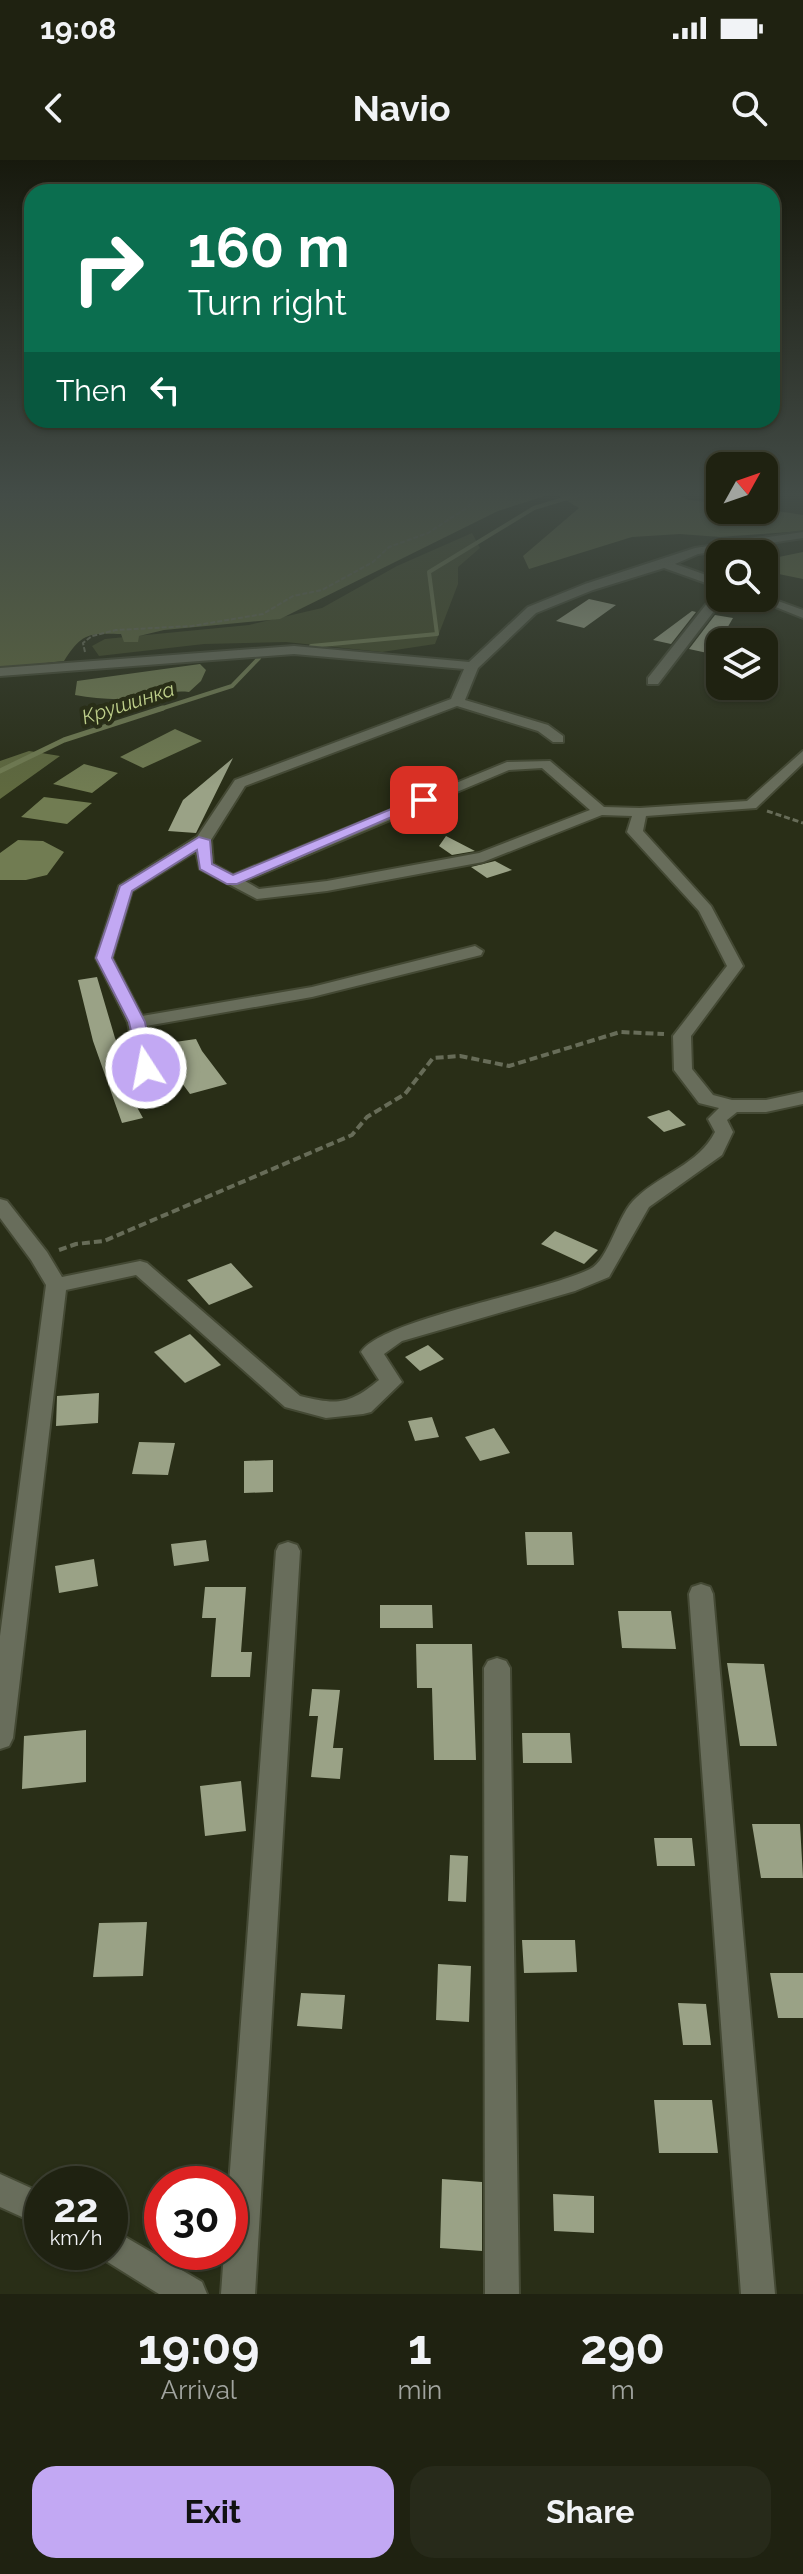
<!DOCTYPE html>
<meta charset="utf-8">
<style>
:root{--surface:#1f2211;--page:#272a1a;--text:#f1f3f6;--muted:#a1a49f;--line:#3c3f31;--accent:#c2a8f3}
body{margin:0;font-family:Raleway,sans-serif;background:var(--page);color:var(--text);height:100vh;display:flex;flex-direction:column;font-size:30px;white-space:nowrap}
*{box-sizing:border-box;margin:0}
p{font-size:26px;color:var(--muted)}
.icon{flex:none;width:44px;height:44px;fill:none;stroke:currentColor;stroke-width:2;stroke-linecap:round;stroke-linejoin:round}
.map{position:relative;height:2134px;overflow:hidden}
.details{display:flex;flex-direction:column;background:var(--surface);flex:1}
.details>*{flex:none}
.hud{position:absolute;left:24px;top:24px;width:756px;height:244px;border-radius:24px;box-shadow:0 2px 6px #0004,0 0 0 2px var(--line);background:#0b6e4f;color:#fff;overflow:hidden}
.needle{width:52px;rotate:50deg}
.controls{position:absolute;left:706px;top:292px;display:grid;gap:16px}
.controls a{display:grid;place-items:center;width:72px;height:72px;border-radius:16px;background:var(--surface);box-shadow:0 2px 6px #0004,0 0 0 2px var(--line);font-size:40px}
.speed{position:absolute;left:24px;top:2006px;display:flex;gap:16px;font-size:40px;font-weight:700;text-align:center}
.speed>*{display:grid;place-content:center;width:104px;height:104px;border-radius:50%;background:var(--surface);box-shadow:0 2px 6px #0004,0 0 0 2px var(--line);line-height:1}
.speed small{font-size:20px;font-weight:400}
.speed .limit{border:12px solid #d22;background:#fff;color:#111}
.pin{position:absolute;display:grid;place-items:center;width:68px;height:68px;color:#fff;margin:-34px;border-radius:16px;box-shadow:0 4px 12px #0006}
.me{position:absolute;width:88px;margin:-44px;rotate:349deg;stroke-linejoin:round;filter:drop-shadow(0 0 6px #0008)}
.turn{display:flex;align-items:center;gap:28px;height:168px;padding:0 32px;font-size:36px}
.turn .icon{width:104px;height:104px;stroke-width:2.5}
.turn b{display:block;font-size:56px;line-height:68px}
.then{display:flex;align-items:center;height:76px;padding:0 32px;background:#0003;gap:16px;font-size:30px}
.eta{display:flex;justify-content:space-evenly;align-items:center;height:136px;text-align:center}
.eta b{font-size:48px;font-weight:700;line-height:56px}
.button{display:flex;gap:16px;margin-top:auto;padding:16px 32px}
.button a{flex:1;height:92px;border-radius:24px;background:var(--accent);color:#111;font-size:32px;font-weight:700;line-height:92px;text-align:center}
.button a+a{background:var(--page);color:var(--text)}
.status{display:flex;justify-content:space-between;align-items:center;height:56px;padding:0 40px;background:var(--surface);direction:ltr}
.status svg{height:22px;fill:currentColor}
header{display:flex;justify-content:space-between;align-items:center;height:104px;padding:0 32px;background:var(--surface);font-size:36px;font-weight:700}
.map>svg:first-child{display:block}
.green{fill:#424a27}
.forest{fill:#5f693f}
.water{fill:#717c52}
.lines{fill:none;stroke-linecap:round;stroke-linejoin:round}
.stream-far1{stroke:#717c52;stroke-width:4}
.stream{stroke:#717c52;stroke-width:5}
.building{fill:#9aa286}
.minor-casing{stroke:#444934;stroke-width:4}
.path-far2{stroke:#676c58;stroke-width:2;stroke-dasharray:5 2;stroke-linecap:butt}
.path-far1{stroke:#676c58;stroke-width:3;stroke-dasharray:6 3;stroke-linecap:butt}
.path{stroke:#676c58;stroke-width:4;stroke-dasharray:8 4;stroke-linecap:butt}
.minor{fill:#686d5b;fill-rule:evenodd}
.route{fill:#c2a8f3;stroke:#7e6d9e;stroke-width:2}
.labels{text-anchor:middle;stroke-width:8;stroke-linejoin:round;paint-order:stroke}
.far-water-label{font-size:20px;font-style:italic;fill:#becf8a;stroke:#292e17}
</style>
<div class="status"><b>19:08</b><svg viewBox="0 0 49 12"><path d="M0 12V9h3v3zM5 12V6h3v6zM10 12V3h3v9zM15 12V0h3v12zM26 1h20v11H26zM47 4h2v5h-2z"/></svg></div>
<header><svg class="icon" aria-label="back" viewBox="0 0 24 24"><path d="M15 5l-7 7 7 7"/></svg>Navio<svg class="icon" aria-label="search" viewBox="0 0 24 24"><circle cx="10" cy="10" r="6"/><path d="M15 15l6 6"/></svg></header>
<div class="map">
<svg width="803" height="2134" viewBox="0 0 803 2134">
<rect width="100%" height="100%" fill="#292e17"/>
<path class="green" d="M 472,373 L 480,388 L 458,407 L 458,424 L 435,484 L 382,492 L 286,482 L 204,484 L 99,496 L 92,486 L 105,479 L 249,465 L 322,448 L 397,406 Z"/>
<path class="forest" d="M 0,331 L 671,331 L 688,340 L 720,343 L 720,350 L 764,349 L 803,355 L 803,371 L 720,377 L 680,374 L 632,377 L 529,409 L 523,396 L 579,348 L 554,333 L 498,351 L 280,459 L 164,470 L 139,476 L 138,482 L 124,482 L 121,474 C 88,473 82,473 64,501 L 0,508 Z
M 803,392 L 803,419 L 764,411 L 764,400 Z
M 29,591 L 60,596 L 0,639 L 0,601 Z"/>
<path class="water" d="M 200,504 L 206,510 L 201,521 L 189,532 C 172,530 161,535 145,537 C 122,541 98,539 75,535 L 77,521 Z
M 175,569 L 202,581 L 143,608 L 120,597 Z
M 84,604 L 118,613 L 92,633 L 53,624 Z
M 44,637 L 92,643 L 67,664 L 21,657 Z
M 18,680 L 43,681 L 64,692 L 47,715 L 26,720 L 0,720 L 0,693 Z"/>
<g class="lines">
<path class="stream-far1" d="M 311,486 L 437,474 L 429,412 L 534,348 L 590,331
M 157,550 L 232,526 L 259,498"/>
<path class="stream" d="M 0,611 L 64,580 L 163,548"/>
</g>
<path class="building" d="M 589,439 L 616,445 L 584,468 L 556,461 Z
M 692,451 L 696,452 L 671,484 L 653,480 Z
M 715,455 L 733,458 L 712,494 L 689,489 Z
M 233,598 L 196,673 L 168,671 L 183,640 Z
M 446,676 L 475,691 L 452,695 L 439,686 Z
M 495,701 L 512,710 L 487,718 L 471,707 Z
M 97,817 L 115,878 L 136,923 L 124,924 L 143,958 L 122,963 L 93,881 L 78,820 Z
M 196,879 L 202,891 L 227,924 L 190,934 L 173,911 L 186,908 L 175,882 Z
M 669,950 L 686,965 L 664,972 L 647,957 Z
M 555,1071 L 598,1090 L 584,1104 L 541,1084 Z
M 231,1103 L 253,1127 L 209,1145 L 187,1120 Z
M 190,1174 L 221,1205 L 185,1223 L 154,1192 Z
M 428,1185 L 444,1199 L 420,1211 L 405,1197 Z
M 99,1233 L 98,1263 L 56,1266 L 57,1236 Z
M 432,1257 L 439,1277 L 415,1281 L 408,1261 Z
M 494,1268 L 510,1293 L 480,1301 L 465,1277 Z
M 139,1282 L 175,1283 L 168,1315 L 132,1314 Z
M 273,1300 L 273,1332 L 244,1333 L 244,1301 Z
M 525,1372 L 572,1372 L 574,1405 L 527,1405 Z
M 206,1380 L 209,1401 L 174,1406 L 171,1384 Z
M 94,1399 L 98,1426 L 59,1433 L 55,1406 Z
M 205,1427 L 246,1427 L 241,1492 L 252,1492 L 250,1517 L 211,1517 L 216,1458 L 202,1458 Z
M 380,1445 L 432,1445 L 433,1468 L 380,1468 Z
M 618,1451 L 671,1451 L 676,1489 L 622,1488 Z
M 416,1484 L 472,1484 L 476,1600 L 434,1600 L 432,1528 L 417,1528 Z
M 727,1503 L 764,1504 L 777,1586 L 740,1586 Z
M 312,1529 L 340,1530 L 333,1588 L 343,1588 L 340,1619 L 311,1617 L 318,1556 L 309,1556 Z
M 86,1570 L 86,1622 L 22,1629 L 24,1576 Z
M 522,1573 L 570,1573 L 572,1603 L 523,1603 Z
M 241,1621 L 246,1671 L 205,1676 L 200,1626 Z
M 752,1664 L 800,1664 L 803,1718 L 761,1718 Z
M 654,1678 L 692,1678 L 695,1706 L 657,1706 Z
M 450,1695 L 468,1696 L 466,1742 L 448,1741 Z
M 147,1762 L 143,1816 L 93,1817 L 99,1763 Z
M 522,1780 L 575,1780 L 577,1812 L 524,1813 Z
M 438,1804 L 471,1806 L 469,1862 L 436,1860 Z
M 770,1813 L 803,1813 L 803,1858 L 778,1858 Z
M 301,1833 L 345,1835 L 342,1869 L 297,1866 Z
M 678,1843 L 706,1844 L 711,1885 L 683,1885 Z
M 654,1940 L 712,1940 L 718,1993 L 659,1993 Z
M 442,2019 L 482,2022 L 482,2091 L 440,2088 Z
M 553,2034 L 594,2036 L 594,2073 L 554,2071 Z"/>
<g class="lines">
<g class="minor-casing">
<path id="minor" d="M 803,372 L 803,378 L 698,394 L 675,404 L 720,420 L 720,428 L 664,408 L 593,430 L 536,453 L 478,508 L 465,540 L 548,565 L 563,576 L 563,582 L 553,582 L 538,571 L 457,546 L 245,626 L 211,680 L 213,704 L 233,715 L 507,602 L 550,601 L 604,647 L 640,648 L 747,641 L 803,591 L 803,603 L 756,648 L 646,656 L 643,671 L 711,746 L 743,806 L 691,876 L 692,909 L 713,935 L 732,940 L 766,940 L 803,932 L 803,944 L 766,952 L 737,952 L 727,960 L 733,972 L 722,995 L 649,1047 L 609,1117 L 575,1131 L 402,1181 L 384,1194 L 402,1222 L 371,1252 L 363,1254 L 326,1258 L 285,1247 L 136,1115 L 66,1130 L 13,1578 L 9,1586 L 0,1589 L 0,1476 L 46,1125 L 31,1100 L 0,1058 L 0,1039 L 7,1041 L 47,1092 L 62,1117 L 140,1101 L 147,1103 L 300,1236 C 337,1245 349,1245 379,1220 L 361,1192 C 382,1159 544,1132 590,1109 C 609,1100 618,1053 636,1038 C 661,1014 699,1004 715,972 L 708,959 L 719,948 L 699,943 L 674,910 L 673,876 L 727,806 L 699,751 L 627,672 L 632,656 L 602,655 L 483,702 L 327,731 L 257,739 L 200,709 L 196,691 L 132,731 L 112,798 L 142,856 L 312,827 L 475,786 L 483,791 L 481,795 L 312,837 L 146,866 L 155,907 L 168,925 L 165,929 L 153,929 L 137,908 L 128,862 L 96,798 L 119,726 L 197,677 L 235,620 L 451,539 L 464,509 L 294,494 L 0,516 L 0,508 L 294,486 L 469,502 L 528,447 L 585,424 L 695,388 ZM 542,608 L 590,650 L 479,693 L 327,721 L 259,729 L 245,721 L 509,610 Z
M 720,431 L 720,438 L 724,438 L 658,524 L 648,524 L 648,518 L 716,432 Z
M 764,436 L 803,450 L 803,458 L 753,438 Z
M 288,1382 L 297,1385 L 300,1391 L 255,2134 L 221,2134 L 224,2092 L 230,2092 L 229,2024 L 276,1391 L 279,1385 Z
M 701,1424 L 710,1427 L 713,1434 L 775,2134 L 741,2134 L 689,1434 L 692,1427 Z
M 497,1498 L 506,1501 L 510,1508 L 519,2134 L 485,2134 L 484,1508 L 488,1501 Z
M 0,2014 L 42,2033 L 42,2066 L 0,2047 Z
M 110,2068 L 202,2122 L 207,2134 L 159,2134 L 98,2096 L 97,2092 L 110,2092 Z"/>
</g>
<path class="path-far2" d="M 85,492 L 83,483 L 92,476 L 116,470 L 192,466 L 263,454 L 293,436 L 322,430 L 373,402 L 389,387 L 428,373 L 468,347 L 474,338 L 472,331"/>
<path class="path-far1" d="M 767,651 L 803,663"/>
<path class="path" d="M 59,1090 L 76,1084 L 104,1081 L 352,975 L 367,957 L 405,934 L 433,898 L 460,896 L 509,906 L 620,872 L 664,874"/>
<use href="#minor" class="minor"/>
</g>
<linearGradient id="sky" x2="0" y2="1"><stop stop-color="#17190d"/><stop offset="0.53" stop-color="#434c47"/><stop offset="1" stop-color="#434c47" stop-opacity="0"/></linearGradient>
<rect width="803" height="630" fill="url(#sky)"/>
<path class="route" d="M 420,637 L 431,640 L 237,724 L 227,724 L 200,709 L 197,690 L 132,731 L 112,798 L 145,862 L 154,908 L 146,913 L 140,911 L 129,862 L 96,798 L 120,726 L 199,677 L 210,680 L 212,704 L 233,715 Z"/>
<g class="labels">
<g class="far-water-label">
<text transform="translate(128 543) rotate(-18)" y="7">Крушинка</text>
</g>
</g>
</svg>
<div class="controls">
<a><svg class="needle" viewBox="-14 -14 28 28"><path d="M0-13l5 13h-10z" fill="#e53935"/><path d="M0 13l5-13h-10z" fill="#a1a49f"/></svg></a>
<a><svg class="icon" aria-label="search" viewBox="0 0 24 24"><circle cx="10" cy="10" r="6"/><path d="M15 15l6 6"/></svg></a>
<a><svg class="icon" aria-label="layers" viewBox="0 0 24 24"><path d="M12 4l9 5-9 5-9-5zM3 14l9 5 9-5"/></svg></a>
</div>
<div class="speed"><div>22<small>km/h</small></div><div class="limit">30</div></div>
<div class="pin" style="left:424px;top:640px;background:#d93025"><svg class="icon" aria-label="arrive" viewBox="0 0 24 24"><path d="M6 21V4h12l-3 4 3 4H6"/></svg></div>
<svg class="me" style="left:146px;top:908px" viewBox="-20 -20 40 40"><circle r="17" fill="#c2a8f3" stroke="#fff" stroke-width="3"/><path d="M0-11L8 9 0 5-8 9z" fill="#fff"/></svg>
<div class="hud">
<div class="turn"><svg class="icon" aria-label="right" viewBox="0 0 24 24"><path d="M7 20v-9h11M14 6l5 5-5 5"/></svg><div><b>160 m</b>Turn right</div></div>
<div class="then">Then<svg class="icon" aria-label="left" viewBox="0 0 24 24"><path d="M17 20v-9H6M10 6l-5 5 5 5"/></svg></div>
</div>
</div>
<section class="details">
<div class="eta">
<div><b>19:09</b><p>Arrival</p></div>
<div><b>1</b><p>min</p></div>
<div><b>290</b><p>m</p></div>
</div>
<div class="button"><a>Exit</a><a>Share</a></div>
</section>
